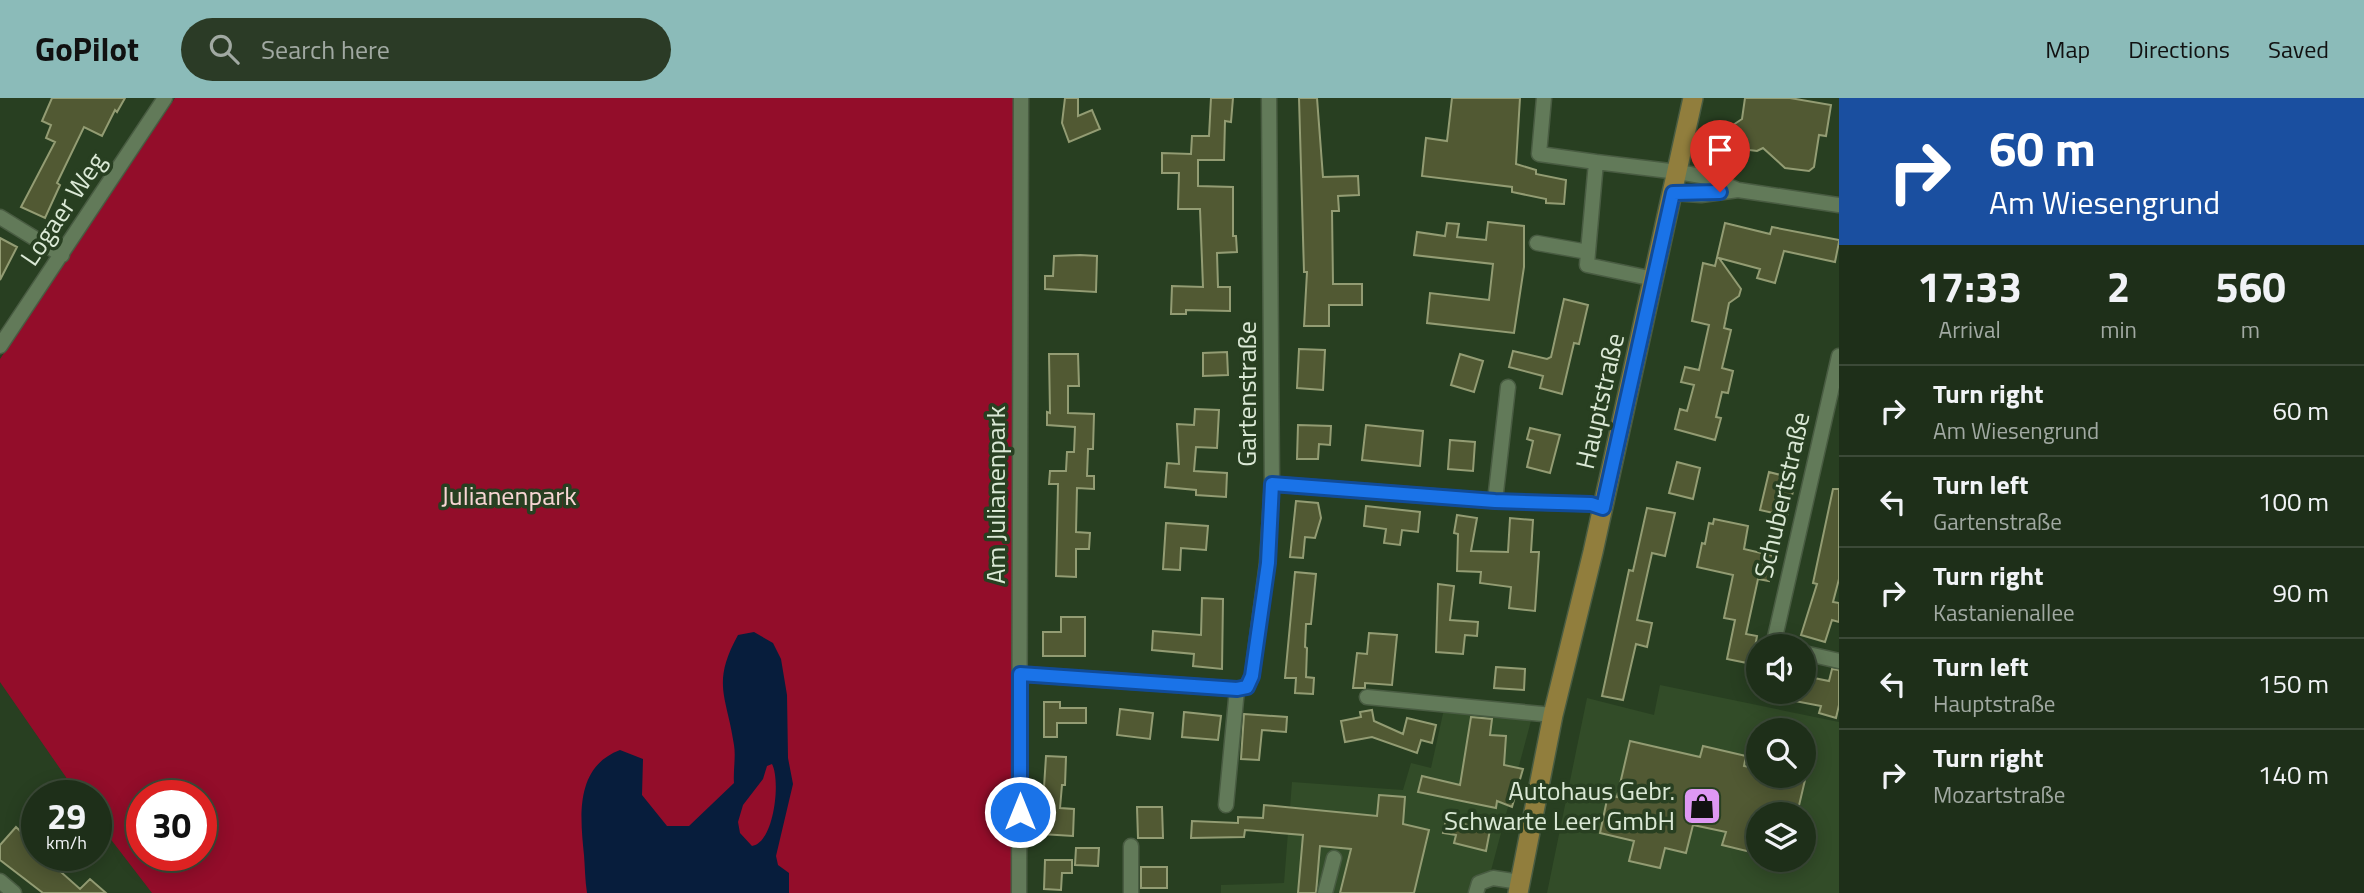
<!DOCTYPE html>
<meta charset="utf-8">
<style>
:root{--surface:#1e2f19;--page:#2b3b26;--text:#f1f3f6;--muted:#a1a9a2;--line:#3c4a38;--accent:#8bbbb9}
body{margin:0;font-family:"Titillium Web",sans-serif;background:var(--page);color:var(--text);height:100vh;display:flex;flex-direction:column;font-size:26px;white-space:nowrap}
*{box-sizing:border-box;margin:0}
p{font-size:23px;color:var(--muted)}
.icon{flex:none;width:38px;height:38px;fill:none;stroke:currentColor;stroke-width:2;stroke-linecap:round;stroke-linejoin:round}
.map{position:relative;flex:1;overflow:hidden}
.drawer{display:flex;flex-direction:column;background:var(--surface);width:525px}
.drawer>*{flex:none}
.top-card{background:#1a4fa0;color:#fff;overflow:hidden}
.buttons{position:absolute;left:1746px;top:536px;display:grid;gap:14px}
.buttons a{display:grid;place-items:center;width:70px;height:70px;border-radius:50%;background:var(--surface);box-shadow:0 4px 18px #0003,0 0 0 2px var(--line);font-size:35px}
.speed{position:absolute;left:21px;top:682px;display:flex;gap:14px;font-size:35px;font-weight:700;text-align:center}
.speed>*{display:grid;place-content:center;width:91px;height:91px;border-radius:50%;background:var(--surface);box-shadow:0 4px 18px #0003,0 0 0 2px var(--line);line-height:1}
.speed small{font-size:18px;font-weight:400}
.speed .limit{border:10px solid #d22;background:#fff;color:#111}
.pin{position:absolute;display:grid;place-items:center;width:60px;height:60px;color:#fff;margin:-72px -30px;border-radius:50% 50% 50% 0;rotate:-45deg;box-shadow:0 0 7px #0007}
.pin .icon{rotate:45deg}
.me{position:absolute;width:77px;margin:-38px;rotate:0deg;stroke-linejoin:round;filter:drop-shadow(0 0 5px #0008)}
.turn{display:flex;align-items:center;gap:24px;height:147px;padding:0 35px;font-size:32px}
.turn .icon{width:91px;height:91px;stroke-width:2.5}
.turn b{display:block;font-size:49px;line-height:60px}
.eta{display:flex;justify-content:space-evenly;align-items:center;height:119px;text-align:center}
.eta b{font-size:42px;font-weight:700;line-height:49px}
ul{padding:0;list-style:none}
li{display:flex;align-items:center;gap:21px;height:91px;padding:0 35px;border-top:2px solid var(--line)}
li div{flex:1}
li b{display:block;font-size:26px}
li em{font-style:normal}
header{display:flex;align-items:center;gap:42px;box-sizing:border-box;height:98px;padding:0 35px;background:var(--accent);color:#111}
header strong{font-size:33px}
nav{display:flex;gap:38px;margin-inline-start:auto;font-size:24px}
.search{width:490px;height:63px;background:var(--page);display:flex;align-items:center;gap:18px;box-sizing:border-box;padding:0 24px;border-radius:38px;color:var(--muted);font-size:26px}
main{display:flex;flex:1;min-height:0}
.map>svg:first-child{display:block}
.built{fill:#324c28;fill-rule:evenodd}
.green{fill:#930d2a;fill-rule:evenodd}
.water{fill:#071d3c;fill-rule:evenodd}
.building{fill:#515933;stroke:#939c73;stroke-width:2}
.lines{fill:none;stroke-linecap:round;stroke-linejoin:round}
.minor-casing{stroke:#495c42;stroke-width:17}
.major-casing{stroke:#495c42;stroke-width:22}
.minor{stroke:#627a59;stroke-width:14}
.major{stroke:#917e3d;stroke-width:19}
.route-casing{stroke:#114b97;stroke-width:18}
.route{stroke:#1a73e8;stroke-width:12}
.labels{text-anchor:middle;stroke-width:7;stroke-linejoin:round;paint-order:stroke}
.street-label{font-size:26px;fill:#dbe9d6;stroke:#283f21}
.park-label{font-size:26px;fill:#f8d5d4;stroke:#283f21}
.poi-label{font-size:26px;fill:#dbe9d6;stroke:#283f21;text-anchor:end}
</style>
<header>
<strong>GoPilot</strong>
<div class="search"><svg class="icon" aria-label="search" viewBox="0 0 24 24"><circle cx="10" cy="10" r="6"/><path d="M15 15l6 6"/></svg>Search here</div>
<nav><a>Map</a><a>Directions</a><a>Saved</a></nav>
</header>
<main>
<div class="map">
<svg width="1839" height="795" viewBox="0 0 1839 795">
<rect width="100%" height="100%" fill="#283f21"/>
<path class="built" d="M 1660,587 L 1839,624 L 1839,795 L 1547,795 L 1587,600 L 1654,617 ZM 1759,632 L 1804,632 L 1804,677 L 1759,677 ZM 1759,716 L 1804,716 L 1804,761 L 1759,761 Z
M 1444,611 L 1532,619 L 1485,795 L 1221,795 L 1221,787 L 1284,785 L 1292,684 L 1403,692 L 1411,665 L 1431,670 Z"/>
<path class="green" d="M 175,0 L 1017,0 L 1018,795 L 152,795 L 96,722 L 96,698 L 79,698 L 0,584 L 0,261 ZM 142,698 L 201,698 L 201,758 L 142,758 Z"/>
<path class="water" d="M 754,534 L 773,545 L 781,561 L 787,597 L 788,660 L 793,686 L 776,758 L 778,767 L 789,775 L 789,795 L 587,795 C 585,782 585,770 584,757 C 580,718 575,669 620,652 L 643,661 L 642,697 L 667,728 L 689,728 L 734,685 C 733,673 736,659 734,647 C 727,598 711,586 738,537 ZM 772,666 C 781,683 774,745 752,748 L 740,735 L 738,724 L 743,707 L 763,681 L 767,668 Z"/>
<path class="building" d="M 52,0 L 125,0 L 117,14 L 115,12 L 102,38 L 84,29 L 57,85 L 60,87 L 45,120 L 21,109 L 55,44 L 46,40 L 51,27 L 42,23 Z
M 1065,0 L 1078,0 L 1078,18 L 1092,12 L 1100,31 L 1069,44 L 1062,25 Z
M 1211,0 L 1233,0 L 1231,24 L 1225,23 L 1224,62 L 1198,62 L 1198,88 L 1233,89 L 1233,138 L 1236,138 L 1237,154 L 1217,155 L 1218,189 L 1230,189 L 1230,213 L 1186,212 L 1186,216 L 1171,216 L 1172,188 L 1203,189 L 1200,111 L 1178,111 L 1179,75 L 1162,75 L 1162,55 L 1191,56 L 1192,38 L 1209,38 Z
M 1299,0 L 1317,0 L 1323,79 L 1358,78 L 1359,97 L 1338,98 L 1339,113 L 1332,113 L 1333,186 L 1362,186 L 1362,207 L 1329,207 L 1329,228 L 1304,228 L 1307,174 L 1304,174 Z
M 1452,0 L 1520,0 L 1516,66 L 1536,72 L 1536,76 L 1566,82 L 1564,106 L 1546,105 L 1546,101 L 1512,94 L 1512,89 L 1422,78 L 1426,40 L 1447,43 Z
M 1745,0 L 1790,0 L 1831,7 L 1826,38 L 1819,37 L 1814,69 L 1809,73 L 1785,70 L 1763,50 L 1757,53 L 1734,50 L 1730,45 L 1733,27 L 1742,21 Z
M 1488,124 L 1524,128 L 1524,169 L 1514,235 L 1427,225 L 1430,195 L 1489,202 L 1493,166 L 1414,157 L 1417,134 L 1445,138 L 1447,125 L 1459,126 L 1457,139 L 1486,142 Z
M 1725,125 L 1770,136 L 1772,129 L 1839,142 L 1839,144 L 1835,164 L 1784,153 L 1775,185 L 1757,180 L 1760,171 L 1719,160 L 1741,191 L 1739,198 L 1729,205 L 1724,230 L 1731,232 L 1722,270 L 1733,273 L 1728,295 L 1722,294 L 1716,319 L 1721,320 L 1715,342 L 1675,331 L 1680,311 L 1687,313 L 1694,287 L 1681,284 L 1685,269 L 1699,272 L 1709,227 L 1692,223 L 1703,165 L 1715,168 Z
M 0,140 L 17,149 L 0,182 Z
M 1080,157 L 1097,158 L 1096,194 L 1045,191 L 1045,178 L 1053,178 L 1054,158 Z
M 1564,201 L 1588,207 L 1579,246 L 1574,245 L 1562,296 L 1540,290 L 1543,278 L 1509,269 L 1513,253 L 1547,261 L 1551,259 Z
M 1299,251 L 1325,252 L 1323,292 L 1297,290 Z
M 1227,254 L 1228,277 L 1203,278 L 1203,255 Z
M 1049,256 L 1078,256 L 1079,288 L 1068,288 L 1068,315 L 1094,316 L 1093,351 L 1088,351 L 1087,378 L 1094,378 L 1094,391 L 1077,390 L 1076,434 L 1090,435 L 1089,451 L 1076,451 L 1076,479 L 1056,478 L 1058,386 L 1049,386 L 1050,373 L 1066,373 L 1067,354 L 1074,354 L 1075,329 L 1047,327 L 1047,314 L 1050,315 Z
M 1460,256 L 1483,263 L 1474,294 L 1451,287 Z
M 1195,311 L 1219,312 L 1217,350 L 1196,349 L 1194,373 L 1227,375 L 1226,399 L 1196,397 L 1196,392 L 1165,389 L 1167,365 L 1179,366 L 1177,326 L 1194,327 Z
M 1298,327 L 1331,328 L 1330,347 L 1319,346 L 1318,361 L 1297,361 Z
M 1366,327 L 1423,333 L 1420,368 L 1362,362 Z
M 1530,330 L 1560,337 L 1550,375 L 1527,369 L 1533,343 L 1527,341 Z
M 1450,342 L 1475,344 L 1473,373 L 1448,371 Z
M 1677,364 L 1700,370 L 1693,401 L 1669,395 Z
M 1769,374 L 1796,381 L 1787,418 L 1760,412 Z
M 1833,391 L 1839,391 L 1839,481 L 1833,504 L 1839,505 L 1839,524 L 1832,522 L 1825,544 L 1801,537 L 1817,486 L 1813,485 Z
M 1296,403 L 1318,405 L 1321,420 L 1315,440 L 1305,439 L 1303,460 L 1290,459 Z
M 1366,408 L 1420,414 L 1418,434 L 1402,432 L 1400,447 L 1384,445 L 1386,431 L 1364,428 Z
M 1647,410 L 1675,415 L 1665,458 L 1652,455 L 1637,522 L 1652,525 L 1647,549 L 1636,546 L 1623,602 L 1602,598 L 1629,472 L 1633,473 Z
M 1457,417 L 1477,420 L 1471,453 L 1508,454 L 1510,420 L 1533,422 L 1531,454 L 1539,454 L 1535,513 L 1509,510 L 1511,489 L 1480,485 L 1481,474 L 1457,473 L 1458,436 L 1454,435 Z
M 1714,421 L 1748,428 L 1744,451 L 1774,458 L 1769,483 L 1758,481 L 1746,536 L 1757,538 L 1752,566 L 1727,561 L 1735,522 L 1724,520 L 1733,477 L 1697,469 L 1702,445 L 1705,446 L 1709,425 L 1713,426 Z
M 1166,425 L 1208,428 L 1206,452 L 1181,450 L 1180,472 L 1163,471 Z
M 1295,474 L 1316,476 L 1311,526 L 1306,526 L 1305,549 L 1307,550 L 1306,579 L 1314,580 L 1313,596 L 1295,595 L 1296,580 L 1285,580 Z
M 1438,486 L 1454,488 L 1450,522 L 1478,524 L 1477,538 L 1465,537 L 1463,556 L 1436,554 Z
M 1202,500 L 1223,501 L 1222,571 L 1193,568 L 1194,556 L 1152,552 L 1153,533 L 1201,537 Z
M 1061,519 L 1085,519 L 1085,558 L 1043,558 L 1043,534 L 1061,534 Z
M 1369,535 L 1397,537 L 1392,587 L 1365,585 L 1365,590 L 1353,590 L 1357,555 L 1367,556 Z
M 1496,569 L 1525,571 L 1524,592 L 1494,590 Z
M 1832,571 L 1839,572 L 1839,607 L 1836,620 L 1819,615 L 1821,608 L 1774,599 L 1775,593 L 1804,593 L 1804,578 L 1829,583 Z
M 1044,604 L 1060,604 L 1060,610 L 1086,610 L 1086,625 L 1057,625 L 1057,639 L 1044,639 Z
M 1120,611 L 1153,615 L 1150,641 L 1117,637 Z
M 1372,612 L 1374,623 L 1403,636 L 1407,620 L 1436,627 L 1432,645 L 1421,642 L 1417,655 L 1372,639 L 1345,644 L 1341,623 L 1361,619 L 1360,614 Z
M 1184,614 L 1221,618 L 1218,642 L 1182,639 Z
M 1244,616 L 1287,619 L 1286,634 L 1262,632 L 1259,662 L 1241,661 Z
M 1471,619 L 1492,621 L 1490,637 L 1506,638 L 1504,667 L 1523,671 L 1512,709 L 1497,703 L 1496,710 L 1418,694 L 1422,678 L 1460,687 Z
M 1630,643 L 1700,659 L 1703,648 L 1746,658 L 1744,668 L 1759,671 L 1759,677 L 1784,677 L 1805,682 L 1797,716 L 1759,716 L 1759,756 L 1722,747 L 1726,734 L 1693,727 L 1686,755 L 1665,750 L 1660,770 L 1629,763 L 1634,743 L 1600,735 L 1608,697 L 1617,699 Z
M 1046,658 L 1066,659 L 1065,687 L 1062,687 L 1060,710 L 1074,711 L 1073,738 L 1041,736 Z
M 1379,697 L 1405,699 L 1403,726 L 1429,732 L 1414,795 L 1340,795 L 1351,751 L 1320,748 L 1316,795 L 1298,795 L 1303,737 L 1245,732 L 1244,739 L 1191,740 L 1192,723 L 1238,725 L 1238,719 L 1263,720 L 1264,707 L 1377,718 Z
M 1137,709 L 1162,709 L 1163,740 L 1138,740 Z
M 1446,722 L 1490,732 L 1486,753 L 1454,745 L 1456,737 L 1443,735 Z
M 16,729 L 33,745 L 31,747 L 37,752 L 37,758 L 43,758 L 80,791 L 90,781 L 106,795 L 43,795 L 0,762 L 0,747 Z
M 1076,750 L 1099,750 L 1098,768 L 1075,767 Z
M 1045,762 L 1072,762 L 1072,775 L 1062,775 L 1061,792 L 1044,791 Z
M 1141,769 L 1167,769 L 1167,790 L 1141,790 Z"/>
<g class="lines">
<g class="minor-casing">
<path id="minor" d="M 1544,0 L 1539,56 L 1596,64 L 1588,154
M 1596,64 L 1678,74 L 1707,79 L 1738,92 L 1839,107
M 1673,95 L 1701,97 L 1738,92
M 0,119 L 62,157
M 1537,145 L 1588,154 L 1587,167 L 1654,181
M 0,248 L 165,0
M 1272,386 L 1495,403 L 1591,406 L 1603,410
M 1495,403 L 1508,289
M 1773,548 L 1839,258
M 1804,555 L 1839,563
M 1020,576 L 1237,591 L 1247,589 L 1252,578 L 1267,465 L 1272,386 L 1269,0
M 1367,599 L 1553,617
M 1226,707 L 1237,591
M 0,783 L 14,795
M 1019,795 L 1021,0
M 1131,795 L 1131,748
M 1325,795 L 1334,760
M 1476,795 L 1479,785 L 1493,780 L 1520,784"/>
</g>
<g class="major-casing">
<path id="major" d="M 1518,795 L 1553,617 L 1593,454 L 1693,0"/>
</g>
<use href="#minor" class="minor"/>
<use href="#major" class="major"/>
</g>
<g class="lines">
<g class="route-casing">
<path id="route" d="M 1020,714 L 1020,576 L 1237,591 L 1247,589 L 1252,578 L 1268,465 L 1272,386 L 1495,403 L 1591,406 L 1603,410 L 1673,95 L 1720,94"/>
</g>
<use href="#route" class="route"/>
</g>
<defs>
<g id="shop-square" transform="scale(2.0125)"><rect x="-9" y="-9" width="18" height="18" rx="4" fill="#de98f3" stroke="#283f21"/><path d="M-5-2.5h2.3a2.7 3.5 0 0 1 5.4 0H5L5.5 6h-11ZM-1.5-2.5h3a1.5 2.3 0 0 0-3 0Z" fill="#111"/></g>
</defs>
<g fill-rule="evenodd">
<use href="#shop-square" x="1702" y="708"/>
</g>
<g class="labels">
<g class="street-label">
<text transform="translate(63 111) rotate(-56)" y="9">Logaer Weg</text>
<text transform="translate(1247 296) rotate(-90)" y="9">Gartenstraße</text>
<text transform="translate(1600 303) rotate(-77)" y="9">Hauptstraße</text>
<text transform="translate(996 397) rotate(-90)" y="9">Am Julianenpark</text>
<text transform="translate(1782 397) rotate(-77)" y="9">Schubertstraße</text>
</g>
<g class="park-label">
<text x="509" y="407">Julianenpark</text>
</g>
<g class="poi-label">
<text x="1675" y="702">Autohaus Gebr.<tspan x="1675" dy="30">Schwarte Leer GmbH</tspan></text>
</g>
</g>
</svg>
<div class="buttons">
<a><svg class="icon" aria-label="sound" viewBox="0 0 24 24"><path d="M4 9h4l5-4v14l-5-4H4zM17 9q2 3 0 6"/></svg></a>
<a><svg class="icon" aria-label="search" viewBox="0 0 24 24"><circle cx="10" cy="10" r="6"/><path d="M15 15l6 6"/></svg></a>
<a><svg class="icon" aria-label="layers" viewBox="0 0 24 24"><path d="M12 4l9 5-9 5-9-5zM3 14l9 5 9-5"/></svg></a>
</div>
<div class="speed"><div>29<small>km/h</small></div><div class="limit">30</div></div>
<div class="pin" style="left:1720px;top:94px;background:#d93025"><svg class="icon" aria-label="arrive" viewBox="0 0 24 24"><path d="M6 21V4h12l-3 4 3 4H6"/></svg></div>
<svg class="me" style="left:1020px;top:714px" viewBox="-20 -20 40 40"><circle r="17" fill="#1a73e8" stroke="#fff" stroke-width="3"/><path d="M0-11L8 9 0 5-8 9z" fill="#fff"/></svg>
</div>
<section class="drawer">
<div class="top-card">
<div class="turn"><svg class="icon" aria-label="right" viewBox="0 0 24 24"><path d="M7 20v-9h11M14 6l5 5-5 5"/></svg><div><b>60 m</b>Am Wiesengrund</div></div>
</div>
<div class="eta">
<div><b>17:33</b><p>Arrival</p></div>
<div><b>2</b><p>min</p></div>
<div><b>560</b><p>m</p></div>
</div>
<ul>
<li><svg class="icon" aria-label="right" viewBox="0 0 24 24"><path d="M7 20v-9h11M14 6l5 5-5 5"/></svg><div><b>Turn right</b><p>Am Wiesengrund</p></div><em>60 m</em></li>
<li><svg class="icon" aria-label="left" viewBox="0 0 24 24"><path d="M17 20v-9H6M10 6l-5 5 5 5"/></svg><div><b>Turn left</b><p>Gartenstraße</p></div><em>100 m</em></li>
<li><svg class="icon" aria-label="right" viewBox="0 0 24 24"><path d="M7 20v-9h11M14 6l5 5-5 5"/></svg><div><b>Turn right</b><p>Kastanienallee</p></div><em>90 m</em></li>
<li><svg class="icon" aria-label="left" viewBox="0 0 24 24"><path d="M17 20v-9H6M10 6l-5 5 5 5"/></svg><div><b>Turn left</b><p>Hauptstraße</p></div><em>150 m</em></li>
<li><svg class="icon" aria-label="right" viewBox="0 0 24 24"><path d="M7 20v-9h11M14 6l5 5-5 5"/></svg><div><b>Turn right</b><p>Mozartstraße</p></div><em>140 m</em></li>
</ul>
</section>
</main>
